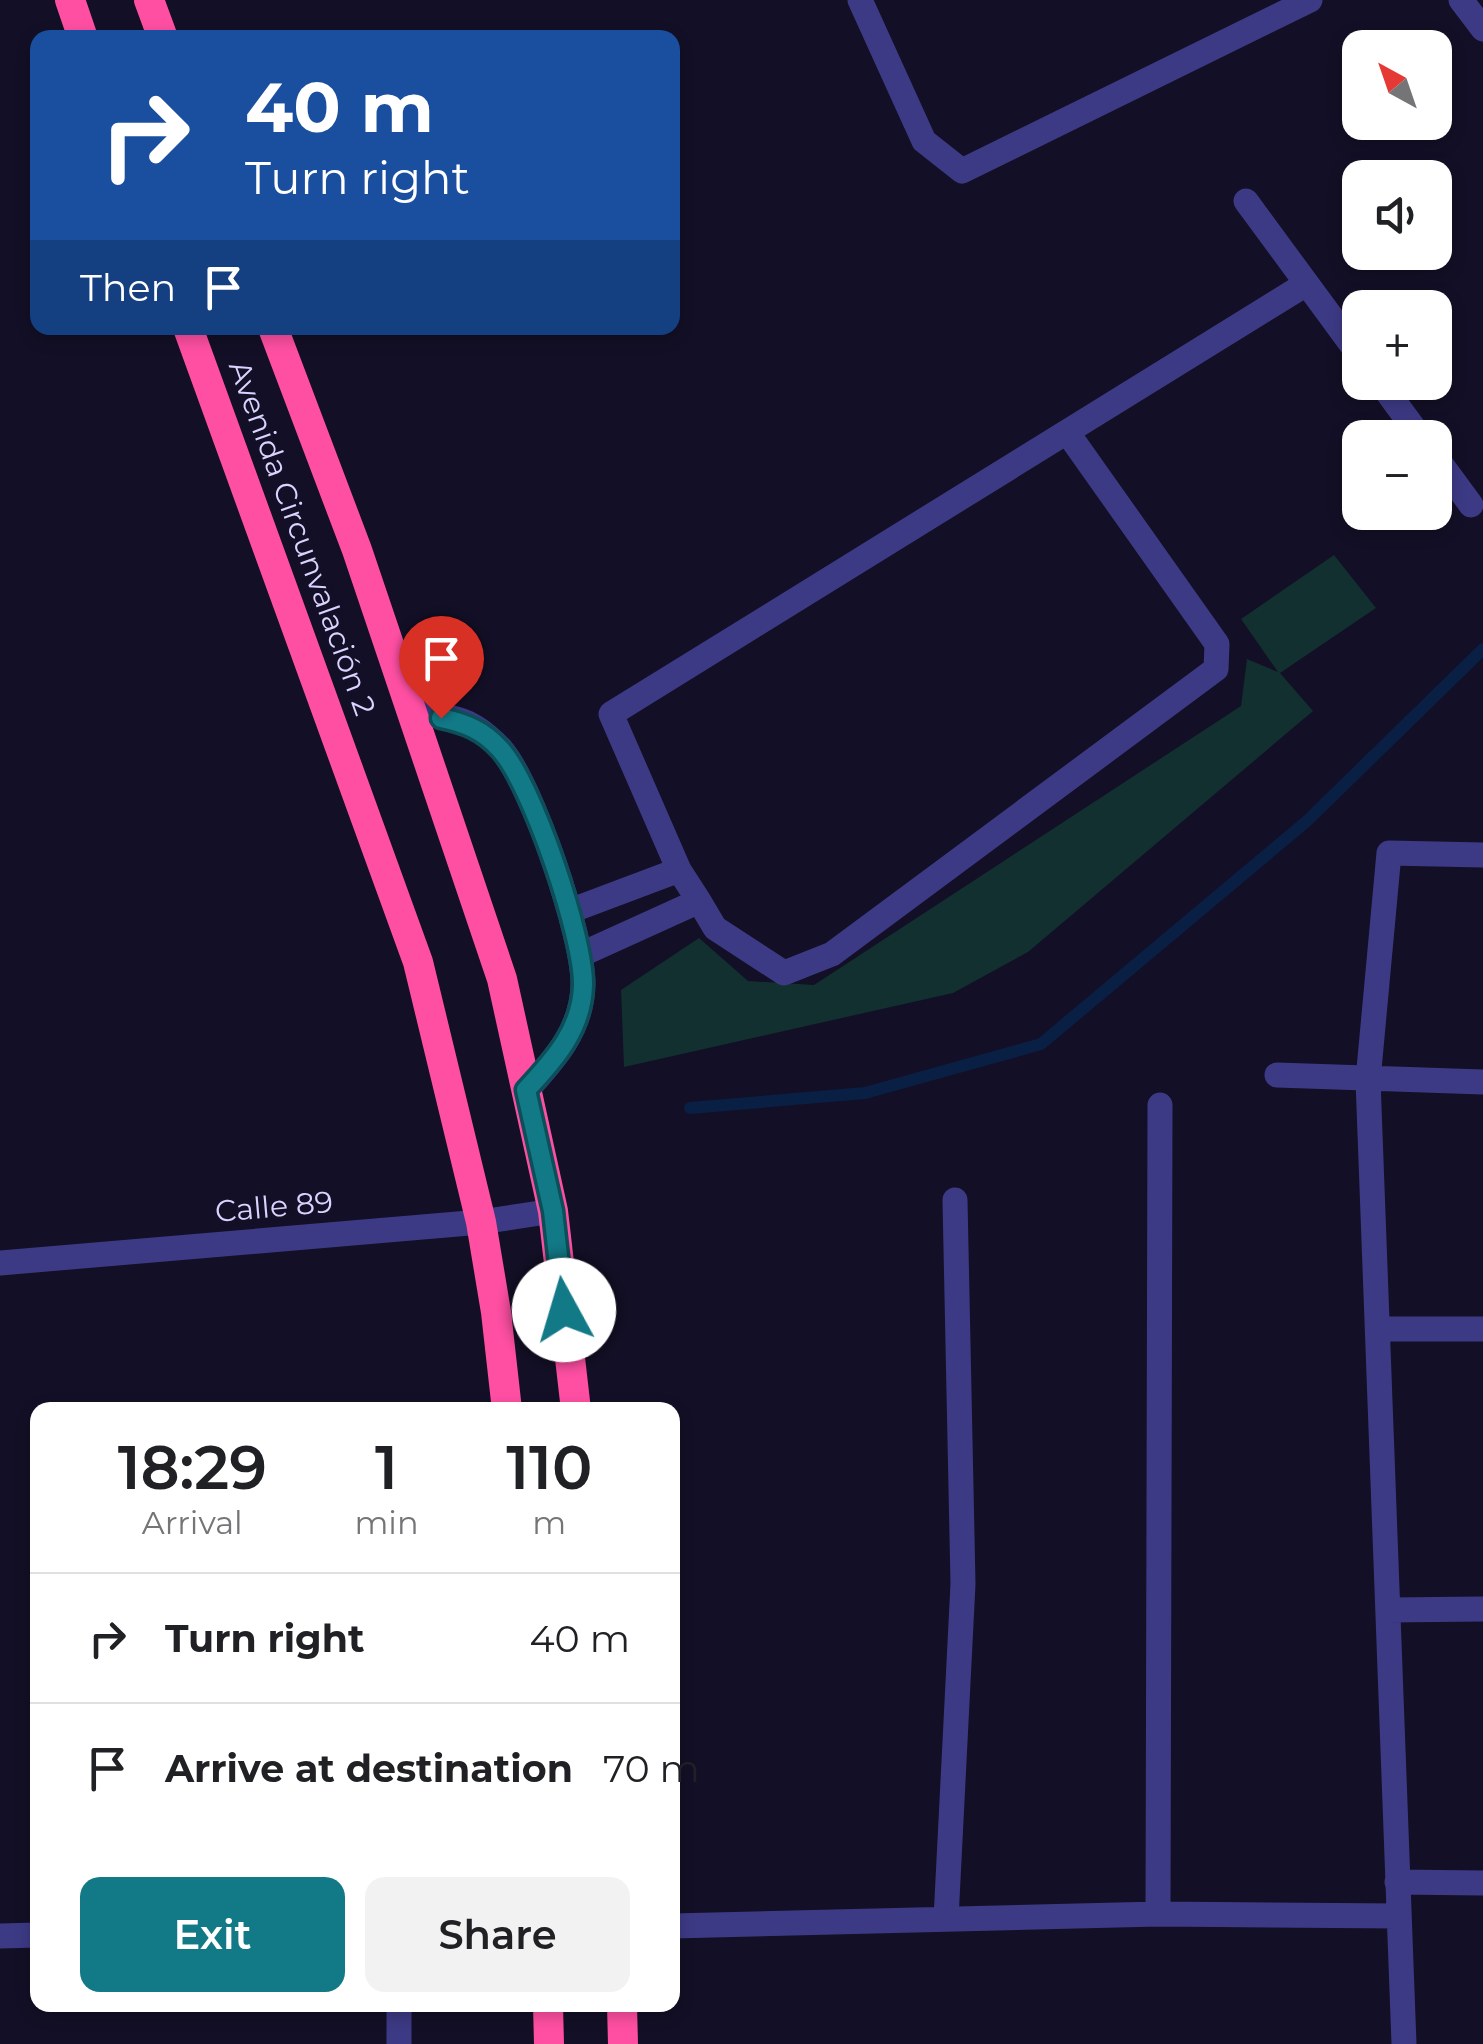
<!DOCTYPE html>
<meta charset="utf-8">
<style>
:root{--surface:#fff;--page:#f2f2f2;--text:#202124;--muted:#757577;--line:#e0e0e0;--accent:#127987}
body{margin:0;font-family:Montserrat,sans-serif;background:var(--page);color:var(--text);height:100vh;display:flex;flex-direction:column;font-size:38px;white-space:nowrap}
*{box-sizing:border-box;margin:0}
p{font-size:32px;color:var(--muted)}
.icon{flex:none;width:55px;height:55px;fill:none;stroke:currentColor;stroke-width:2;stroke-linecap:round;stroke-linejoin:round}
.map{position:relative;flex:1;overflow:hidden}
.panel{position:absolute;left:30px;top:1402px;width:650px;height:610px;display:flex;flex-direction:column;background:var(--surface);border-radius:20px;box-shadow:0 5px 15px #0003}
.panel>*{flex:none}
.banner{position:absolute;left:30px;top:30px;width:650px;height:305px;border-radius:20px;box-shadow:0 5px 15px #0003;background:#1a4fa0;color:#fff;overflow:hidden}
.needle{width:65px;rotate:320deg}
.controls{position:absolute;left:1342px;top:30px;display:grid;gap:20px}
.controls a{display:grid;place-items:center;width:110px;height:110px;border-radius:20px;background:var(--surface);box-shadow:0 5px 15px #0003;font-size:50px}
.pin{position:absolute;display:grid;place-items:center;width:85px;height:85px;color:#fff;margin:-102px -42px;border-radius:50% 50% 50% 0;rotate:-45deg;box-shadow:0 0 10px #0007}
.pin .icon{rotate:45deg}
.me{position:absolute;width:110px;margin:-55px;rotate:354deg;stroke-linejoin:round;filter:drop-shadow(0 0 8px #0008)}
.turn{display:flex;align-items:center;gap:35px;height:210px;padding:0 50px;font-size:45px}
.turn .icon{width:130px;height:130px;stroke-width:2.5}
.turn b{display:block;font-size:70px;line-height:85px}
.then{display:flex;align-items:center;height:95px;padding:0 50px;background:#0003;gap:20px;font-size:38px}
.eta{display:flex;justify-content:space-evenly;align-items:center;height:170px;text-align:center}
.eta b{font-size:60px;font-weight:600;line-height:70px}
.action{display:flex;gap:20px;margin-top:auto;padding:20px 50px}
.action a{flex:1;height:115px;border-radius:20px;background:var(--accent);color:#fff;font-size:40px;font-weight:600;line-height:115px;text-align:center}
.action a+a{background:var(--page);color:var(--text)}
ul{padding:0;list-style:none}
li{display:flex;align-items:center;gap:30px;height:130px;padding:0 50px;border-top:2px solid var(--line)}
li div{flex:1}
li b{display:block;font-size:38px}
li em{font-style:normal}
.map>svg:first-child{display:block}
.green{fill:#12302f}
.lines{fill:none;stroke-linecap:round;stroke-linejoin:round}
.stream{stroke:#0a1f44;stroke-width:12}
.minor{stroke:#3d3a85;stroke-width:25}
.highway{stroke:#ff4fa3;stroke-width:30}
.route-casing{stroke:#0c4f58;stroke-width:25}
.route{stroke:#127987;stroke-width:18}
.labels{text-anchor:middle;stroke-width:10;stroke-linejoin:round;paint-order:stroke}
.street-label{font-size:30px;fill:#d9d4ff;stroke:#130f26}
</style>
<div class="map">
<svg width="1483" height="2044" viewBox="0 0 1483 2044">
<rect width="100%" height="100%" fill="#130f26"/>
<path class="green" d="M 1334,555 L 1376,608 L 1280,673 L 1313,711 L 1028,952 L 953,993 L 624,1067 L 621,990 L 699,938 L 748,981 L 814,985 L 1241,706 L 1247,659 L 1278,672 L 1241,619 Z"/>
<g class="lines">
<path class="stream" d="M 690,1108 L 865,1093 L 1041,1044 L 1307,821 L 1483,649"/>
<path class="minor" d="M 860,0 L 924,141 L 962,171 L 1310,0
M 1461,0 L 1483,29
M 1246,201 L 1360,356
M 1380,382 L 1421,438
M 1435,456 L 1471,505
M 412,711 C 430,715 456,716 471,725 C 481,730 494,741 501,749 C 532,784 584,937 583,985 C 582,1029 555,1059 527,1090
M 699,901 L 679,870 L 611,714 L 1306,284
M 570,911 L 679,870
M 580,955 L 699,901 L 715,928 L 784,973 L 832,954 L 1216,669 L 1217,644 L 1067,432
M 1277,1075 L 1483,1082
M 0,1263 L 481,1222 L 553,1211
M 1378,1329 L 1483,1329
M 1388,1610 L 1483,1609
M 1397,1882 L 1483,1883
M 1158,1914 L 1160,1105
M 946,1919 L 963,1584 L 955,1200
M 672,1926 L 1158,1914 L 1398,1916
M 0,1936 L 38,1935
M 399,2005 L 399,2044
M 1404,2044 L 1368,1080 L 1389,853 L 1483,855"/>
<path class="highway" d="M 70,0 L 83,38
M 149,0 L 163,38
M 188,328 L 418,962 L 481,1222 L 496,1312 L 507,1410
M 273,328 L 357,550 L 502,979 L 553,1211 L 576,1410
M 548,2005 L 549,2044
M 622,2005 L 623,2044"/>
</g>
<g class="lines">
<g class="route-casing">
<path id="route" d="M 441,718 C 465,723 483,730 500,749 C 532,783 584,938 583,985 C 582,1029 555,1059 526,1090 L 553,1211 L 564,1310"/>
</g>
<use href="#route" class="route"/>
</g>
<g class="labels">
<g class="street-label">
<text transform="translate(302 538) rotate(70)" y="10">Avenida Circunvalación 2</text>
<text transform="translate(274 1207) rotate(-5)" y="10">Calle 89</text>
</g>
</g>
</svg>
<div class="controls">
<a><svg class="needle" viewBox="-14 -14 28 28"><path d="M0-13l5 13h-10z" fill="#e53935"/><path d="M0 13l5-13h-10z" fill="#757577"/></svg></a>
<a><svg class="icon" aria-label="sound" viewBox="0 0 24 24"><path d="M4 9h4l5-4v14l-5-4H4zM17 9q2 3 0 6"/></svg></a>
<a>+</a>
<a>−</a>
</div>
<div class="pin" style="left:441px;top:718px;background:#d93025"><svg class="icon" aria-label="arrive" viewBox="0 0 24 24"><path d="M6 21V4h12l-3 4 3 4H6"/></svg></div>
<svg class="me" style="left:564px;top:1310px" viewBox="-20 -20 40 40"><circle r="19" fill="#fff"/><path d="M0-13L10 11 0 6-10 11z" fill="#127987"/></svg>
<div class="banner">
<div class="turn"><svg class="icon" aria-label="right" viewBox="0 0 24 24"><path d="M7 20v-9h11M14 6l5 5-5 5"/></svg><div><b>40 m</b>Turn right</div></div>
<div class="then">Then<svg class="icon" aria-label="arrive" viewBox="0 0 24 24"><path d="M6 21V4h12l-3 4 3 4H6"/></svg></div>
</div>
<section class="panel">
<div class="eta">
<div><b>18:29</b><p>Arrival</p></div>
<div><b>1</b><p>min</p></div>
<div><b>110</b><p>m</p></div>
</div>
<ul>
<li><svg class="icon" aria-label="right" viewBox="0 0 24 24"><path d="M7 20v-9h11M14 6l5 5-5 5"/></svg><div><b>Turn right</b></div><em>40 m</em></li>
<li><svg class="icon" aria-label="arrive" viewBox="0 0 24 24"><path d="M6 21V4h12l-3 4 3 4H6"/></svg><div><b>Arrive at destination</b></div><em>70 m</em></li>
</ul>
<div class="action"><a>Exit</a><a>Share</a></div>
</section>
</div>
